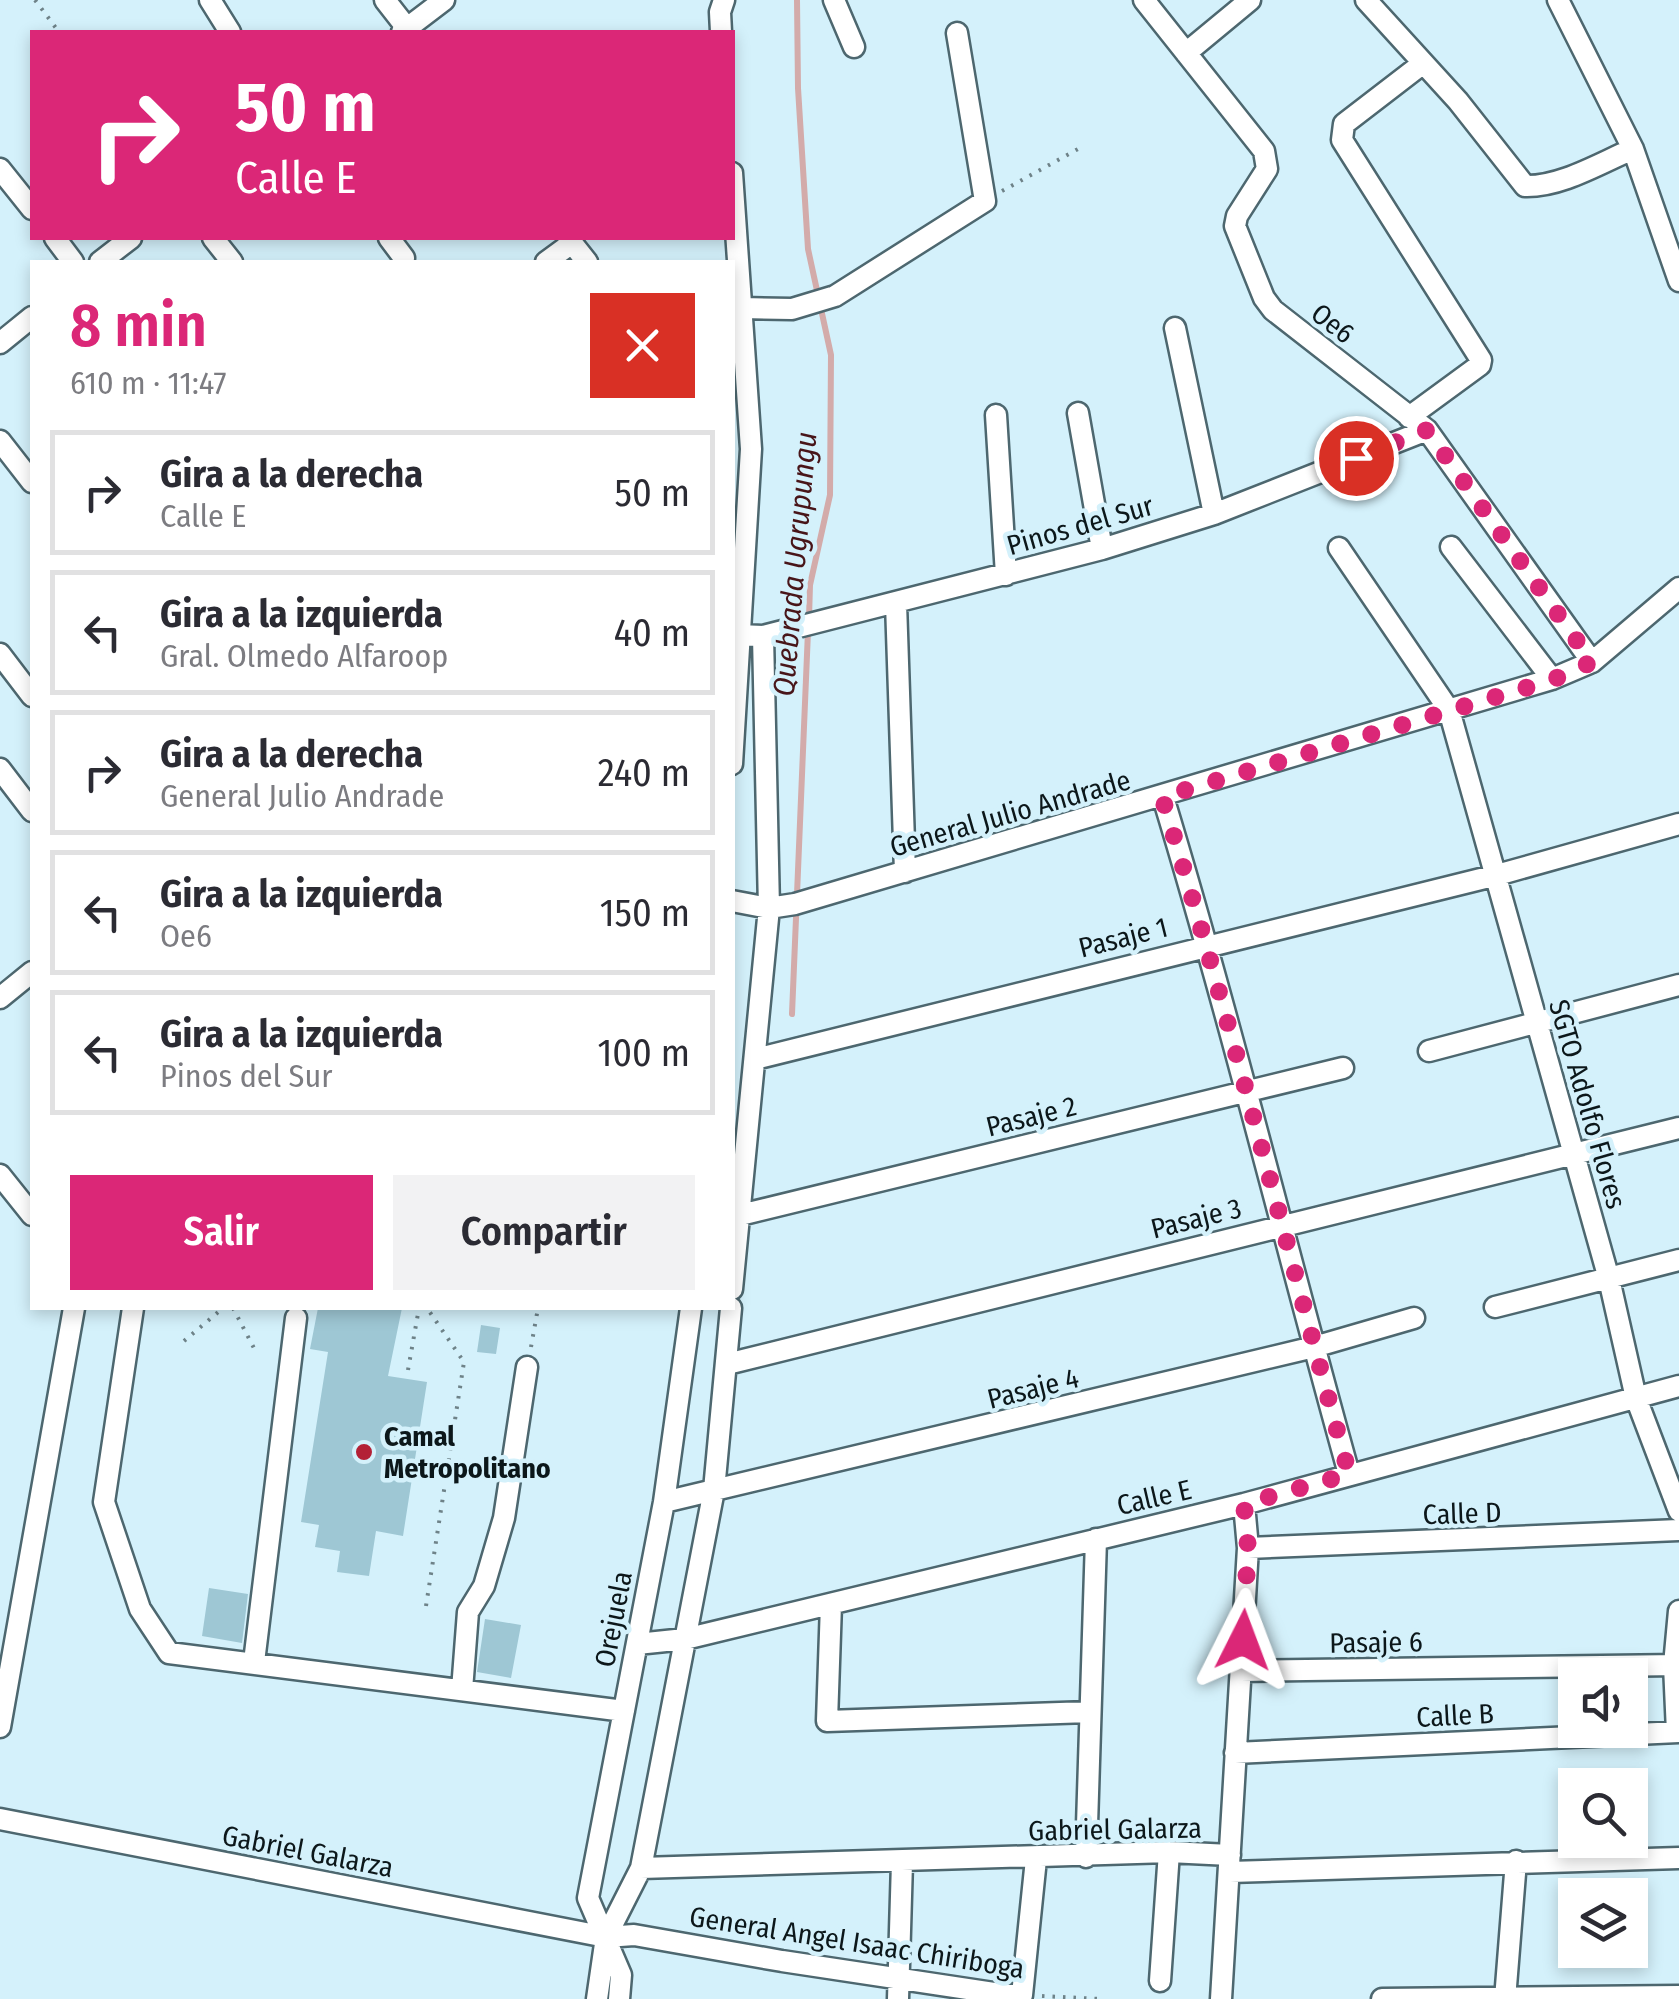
<!DOCTYPE html>
<html lang="es">
<meta charset="utf-8">
<style>
:root{--surface:#fff;--page:#f2f2f3;--text:#2b2b33;--muted:#7c7c81;--line:#e1e1e2;--accent:#db2777}
body{margin:0;font-family:"Fira Sans Condensed",sans-serif;background:var(--page);color:var(--text);height:100vh;display:flex;flex-direction:column;font-size:38px;white-space:nowrap}
*{box-sizing:border-box;margin:0}
p{font-size:32px;color:var(--muted)}
.icon{flex:none;width:55px;height:55px;fill:none;stroke:currentColor;stroke-width:2;stroke-linecap:round;stroke-linejoin:round}
.map{position:relative;flex:1;overflow:hidden}
.sheet{position:absolute;left:30px;top:260px;width:705px;height:1050px;display:flex;flex-direction:column;background:var(--surface);border-radius:0px;box-shadow:0 5px 15px #0003}
.sheet>*{flex:none}
.guide{position:absolute;left:30px;top:30px;width:705px;height:210px;border-radius:0px;box-shadow:0 5px 15px #0003;background:#db2777;color:#fff;overflow:hidden}
.buttons{position:absolute;left:1558px;top:1658px;display:grid;gap:20px}
.buttons a{display:grid;place-items:center;width:90px;height:90px;border-radius:0px;background:var(--surface);box-shadow:0 5px 15px #0003;font-size:50px}
.pin{position:absolute;display:grid;place-items:center;width:85px;height:85px;color:#fff;margin:-42px;border:5px solid #fff;border-radius:50%;box-shadow:0 2px 10px #0007}
.me{position:absolute;width:110px;margin:-55px;rotate:3deg;stroke-linejoin:round;filter:drop-shadow(0 0 8px #0008)}
.turn{display:flex;align-items:center;gap:35px;height:210px;padding:0 40px;font-size:45px}
.turn .icon{width:130px;height:130px;stroke-width:2.5}
.turn b{display:block;font-size:70px;line-height:85px}
.round{display:grid;place-items:center;flex:none;width:105px;height:105px;border-radius:0px;background:var(--page)}
.head{display:flex;align-items:center;justify-content:space-between;height:170px;padding:0 40px}
h1{font-size:60px;font-weight:600;line-height:75px;color:var(--accent)}
.button{display:flex;gap:20px;margin-top:auto;padding:20px 40px}
.button a{flex:1;height:115px;border-radius:0px;background:var(--accent);color:#fff;font-size:40px;font-weight:600;line-height:115px;text-align:center}
.button a+a{background:var(--page);color:var(--text)}
ul{padding:0;list-style:none}
li{display:flex;align-items:center;gap:30px;height:125px;margin:0 20px 15px;padding:0 20px;border:5px solid var(--line);border-radius:0px}
li div{flex:1}
li b{display:block;font-size:38px}
li em{font-style:normal}
.map>svg:first-child{display:block}
.lines{fill:none;stroke-linecap:round;stroke-linejoin:round}
.stream{stroke:#d3abaa;stroke-width:6}
.building{fill:#9ec7d4}
.minor-casing{stroke:#4d676f;stroke-width:25}
.path{stroke:#6e8288;stroke-width:4;stroke-dasharray:2.5 8;stroke-linecap:butt}
.minor{stroke:#fff;stroke-width:20}
.route{stroke:#db2777;stroke-width:18;stroke-dasharray:0 32.4}
.poi-dot{fill:#b32136;stroke:#d4f1fb;stroke-width:4}
.labels{text-anchor:middle;stroke-width:9;stroke-linejoin:round;paint-order:stroke}
.street-label{font-size:28px;fill:#0c171a;stroke:#d4f1fb}
.poi-label{font-size:28px;font-weight:bold;fill:#0c171a;stroke:#d4f1fb;text-anchor:start}
.water-label{font-size:30px;font-style:italic;fill:#481519;stroke:#d4f1fb}
</style>
<div class="map">
<svg width="1679" height="1999" viewBox="0 0 1679 1999">
<rect width="100%" height="100%" fill="#d4f1fb"/>
<g class="lines">
<path class="stream" d="M 797,0 L 798,88 L 808,249 L 831,355 L 830,495 L 810,585 L 809,618
M 792,1014 L 808,631"/>
</g>
<path class="building" d="M 318,1308 L 402,1308 L 388,1376 L 427,1382 L 403,1536 L 376,1531 L 369,1576 L 337,1572 L 340,1551 L 315,1547 L 319,1525 L 301,1522 L 328,1352 L 310,1349 Z
M 481,1325 L 500,1328 L 496,1354 L 477,1352 Z
M 209,1588 L 248,1594 L 242,1643 L 202,1636 Z
M 485,1619 L 521,1625 L 511,1678 L 477,1672 Z"/>
<g class="lines">
<g class="minor-casing">
<path id="minor" d="M 210,0 L 230,32
M 385,0 L 410,32
M 834,0 L 854,47
M 1144,0 L 1264,151 L 1267,169 L 1237,216 L 1235,226 L 1264,298 L 1273,310 L 1427,430 L 1592,662
M 1366,0 L 1458,101 L 1525,186 C 1561,187 1600,163 1633,149
M 1558,0 L 1633,149 L 1679,281
M 402,32 L 444,0
M 721,32 L 720,12 L 724,0
M 1186,53 L 1250,0
M 0,169 L 32,209
M 732,173 L 751,449 L 732,764
M 55,238 L 73,262
M 213,238 L 232,262
M 389,238 L 404,258
M 568,238 L 587,262
M 100,262 L 131,238
M 546,262 L 572,243
M 743,308 L 792,309 L 835,296 L 985,201 L 957,33
M 1175,328 L 1214,514
M 0,343 L 32,317
M 1078,413 L 1102,549
M 996,415 L 1006,575
M 1409,417 L 1480,365 L 1481,360 L 1342,140 L 1344,124 L 1422,64
M 0,441 L 32,482
M 1451,547 L 1552,679
M 1339,548 L 1449,710 L 1609,1279 L 1636,1398 L 1679,1511
M 896,603 L 905,872
M 738,635 L 763,636 L 1102,549 L 1214,514 L 1427,430
M 0,654 L 32,696
M 0,769 L 32,811
M 1163,797 C 1231,1021 1286,1248 1349,1474
M 732,901 L 769,908 L 795,904 L 1552,679 L 1592,662 L 1679,588
M 0,998 L 32,972
M 1429,1051 L 1679,985
M 755,1059 L 1497,875 L 1679,824
M 0,1175 L 32,1215
M 732,1217 L 1343,1068
M 732,1289 L 769,908 L 763,636
M 1495,1307 L 1679,1260
M 133,1308 L 104,1502 L 140,1609 L 169,1653 L 624,1711
M 727,1364 L 1679,1128
M 664,1502 L 1314,1347 L 1414,1318
M 1248,1548 L 1679,1530
M 831,1604 L 827,1721 L 1089,1712
M 637,1644 L 685,1639 L 1244,1504 L 1679,1386
M 254,1662 L 296,1318
M 1241,1671 L 1679,1665
M 462,1690 L 468,1612 L 484,1586 L 504,1518 L 527,1367
M 0,1727 L 74,1308
M 1677,1732 L 1674,1665 L 1679,1611
M 1235,1753 L 1679,1732
M 0,1819 L 606,1937 L 634,1935 L 782,1961 L 1007,1995 L 1022,1995 L 1036,1859
M 1086,1857 L 1096,1539
M 641,1868 L 1169,1852 L 1230,1855
M 1230,1872 L 1679,1858
M 1160,1981 L 1169,1852
M 597,1999 L 606,1937 L 641,1868 L 714,1490 L 731,1308
M 619,1999 L 621,1975 L 588,1898 L 664,1502 L 691,1308
M 898,1999 L 902,1862
M 1221,1999 L 1248,1548 L 1244,1504
M 1382,1999 L 1679,1996
M 1505,1999 L 1516,1861"/>
</g>
<path class="path" d="M 35,0 L 59,32
M 1002,191 L 1078,149
M 233,1308 L 256,1352
M 184,1341 L 223,1308
M 531,1347 L 538,1308
M 408,1370 L 419,1308
M 426,1606 L 464,1362 L 427,1308
M 1042,1996 L 1101,1999"/>
<use href="#minor" class="minor"/>
</g>
<g class="lines">
<path class="route" d="M 1243,1640 L 1248,1548 L 1244,1504 L 1349,1474 C 1287,1248 1231,1021 1162,797 L 1552,680 L 1592,662 L 1427,430 L 1356,458"/>
</g>
<circle class="poi-dot" cx="364" cy="1452" r="10"/>
<g class="labels">
<g class="street-label">
<text transform="translate(1333 323) rotate(38)" y="10">Oe6</text>
<text transform="translate(1080 525) rotate(-16)" y="10">Pinos del Sur</text>
<text transform="translate(1010 813) rotate(-16)" y="10">General Julio Andrade</text>
<text transform="translate(1123 937) rotate(-14)" y="10">Pasaje 1</text>
<text transform="translate(1588 1104) rotate(74)" y="10">SGTO Adolfo Flores</text>
<text transform="translate(1031 1116) rotate(-14)" y="10">Pasaje 2</text>
<text transform="translate(1196 1218) rotate(-14)" y="10">Pasaje 3</text>
<text transform="translate(1033 1388) rotate(-14)" y="10">Pasaje 4</text>
<text transform="translate(1154 1497) rotate(-13)" y="10">Calle E</text>
<text transform="translate(1462 1513) rotate(-2)" y="10">Calle D</text>
<text transform="translate(613 1619) rotate(-79)" y="10">Orejuela</text>
<text transform="translate(1376 1642) rotate(-1)" y="10">Pasaje 6</text>
<text transform="translate(1455 1715) rotate(-3)" y="10">Calle B</text>
<text transform="translate(1115 1829) rotate(-1)" y="10">Gabriel Galarza</text>
<text transform="translate(308 1851) rotate(11)" y="10">Gabriel Galarza</text>
<text transform="translate(857 1942) rotate(9)" y="10">General Angel Isaac Chiriboga</text>
</g>
<g class="poi-label">
<text x="384" y="1446">Camal<tspan x="384" dy="32">Metropolitano</tspan></text>
</g>
<g class="water-label">
<text transform="translate(795 564) rotate(-85)" y="10">Quebrada Ugrupungu</text>
</g>
</g>
</svg>
<div class="buttons">
<a><svg class="icon" aria-label="sound" viewBox="0 0 24 24"><path d="M4 9h4l5-4v14l-5-4H4zM17 9q2 3 0 6"/></svg></a>
<a><svg class="icon" aria-label="search" viewBox="0 0 24 24"><circle cx="10" cy="10" r="6"/><path d="M15 15l6 6"/></svg></a>
<a><svg class="icon" aria-label="layers" viewBox="0 0 24 24"><path d="M12 4l9 5-9 5-9-5zM3 14l9 5 9-5"/></svg></a>
</div>
<div class="pin" style="left:1356px;top:458px;background:#d93025"><svg class="icon" aria-label="arrive" viewBox="0 0 24 24"><path d="M6 21V4h12l-3 4 3 4H6"/></svg></div>
<svg class="me" style="left:1243px;top:1640px" viewBox="-20 -20 40 40"><path d="M0-17L14 15 0 8-14 15z" fill="#db2777" stroke="#fff" stroke-width="4"/></svg>
<div class="guide">
<div class="turn"><svg class="icon" aria-label="right" viewBox="0 0 24 24"><path d="M7 20v-9h11M14 6l5 5-5 5"/></svg><div><b>50 m</b>Calle E</div></div>
</div>
<section class="sheet">
<div class="head"><div><h1>8 min</h1><p>610 m · 11:47</p></div><a class="round" style="background:#d93025;color:#fff"><svg class="icon" aria-label="close" viewBox="0 0 24 24"><path d="M6 6l12 12M18 6L6 18"/></svg></a></div>
<ul>
<li><svg class="icon" aria-label="right" viewBox="0 0 24 24"><path d="M7 20v-9h11M14 6l5 5-5 5"/></svg><div><b>Gira a la derecha</b><p>Calle E</p></div><em>50 m</em></li>
<li><svg class="icon" aria-label="left" viewBox="0 0 24 24"><path d="M17 20v-9H6M10 6l-5 5 5 5"/></svg><div><b>Gira a la izquierda</b><p>Gral. Olmedo Alfaroop</p></div><em>40 m</em></li>
<li><svg class="icon" aria-label="right" viewBox="0 0 24 24"><path d="M7 20v-9h11M14 6l5 5-5 5"/></svg><div><b>Gira a la derecha</b><p>General Julio Andrade</p></div><em>240 m</em></li>
<li><svg class="icon" aria-label="left" viewBox="0 0 24 24"><path d="M17 20v-9H6M10 6l-5 5 5 5"/></svg><div><b>Gira a la izquierda</b><p>Oe6</p></div><em>150 m</em></li>
<li><svg class="icon" aria-label="left" viewBox="0 0 24 24"><path d="M17 20v-9H6M10 6l-5 5 5 5"/></svg><div><b>Gira a la izquierda</b><p>Pinos del Sur</p></div><em>100 m</em></li>
</ul>
<div class="button"><a>Salir</a><a>Compartir</a></div>
</section>
</div>
